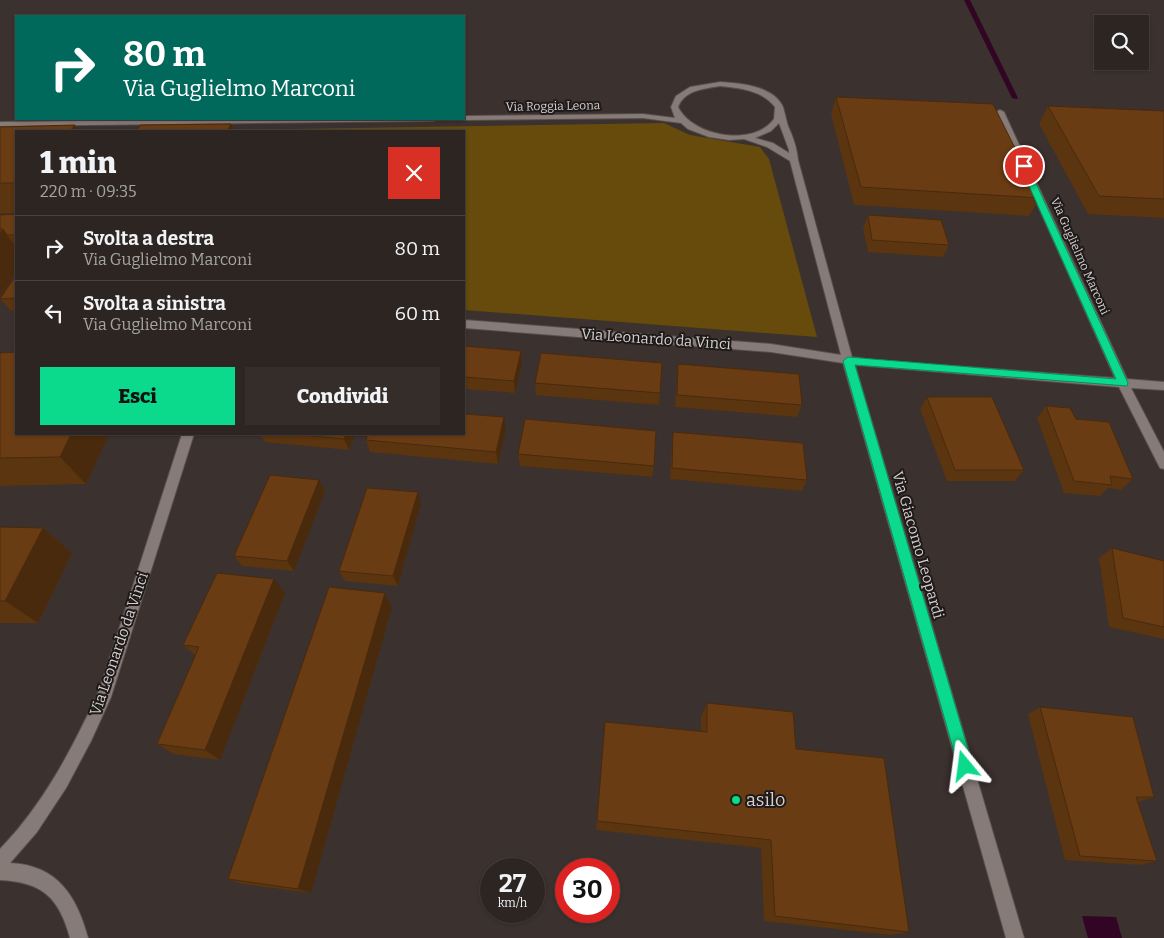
<!DOCTYPE html>
<html lang="it">
<meta charset="utf-8">
<style>
:root{--surface:#2c2522;--page:#342d2a;--text:#f1f3f6;--muted:#a6a5a5;--line:#484240;--accent:#0bd98b}
body{margin:0;font-family:Bitter,serif;background:var(--page);color:var(--text);height:100vh;display:flex;flex-direction:column;font-size:19px;white-space:nowrap}
*{box-sizing:border-box;margin:0}
p{font-size:16px;color:var(--muted)}
.icon{flex:none;width:28px;height:28px;fill:none;stroke:currentColor;stroke-width:2;stroke-linecap:round;stroke-linejoin:round}
.map{position:relative;flex:1;overflow:hidden}
.sheet{position:absolute;left:15px;top:130px;width:450px;height:305px;display:flex;flex-direction:column;background:var(--surface);border-radius:0px;box-shadow:0 1px 4px #0004,0 0 0 1px var(--line)}
.sheet>*{flex:none}
.hud{position:absolute;left:15px;top:15px;width:450px;height:105px;border-radius:0px;box-shadow:0 1px 4px #0004,0 0 0 1px var(--line);background:#00695c;color:#fff;overflow:hidden}
.controls{position:absolute;left:1094px;top:15px;display:grid;gap:10px}
.controls a{display:grid;place-items:center;width:55px;height:55px;border-radius:0px;background:var(--surface);box-shadow:0 1px 4px #0004,0 0 0 1px var(--line);font-size:25px}
.speed{position:absolute;left:480px;top:858px;display:flex;gap:10px;font-size:25px;font-weight:700;text-align:center}
.speed>*{display:grid;place-content:center;width:65px;height:65px;border-radius:50%;background:var(--surface);box-shadow:0 1px 4px #0004,0 0 0 1px var(--line);line-height:1}
.speed small{font-size:12px;font-weight:400}
.speed .limit{border:8px solid #d22;background:#fff;color:#111}
.pin{position:absolute;display:grid;place-items:center;width:42px;height:42px;color:#fff;margin:-21px;border:2px solid #fff;border-radius:50%;box-shadow:0 1px 5px #0007}
.me{position:absolute;width:55px;margin:-28px;rotate:344deg;stroke-linejoin:round;filter:drop-shadow(0 0 4px #0008)}
.turn{display:flex;align-items:center;gap:18px;height:105px;padding:0 25px;font-size:22px}
.turn .icon{width:65px;height:65px;stroke-width:2.5}
.turn b{display:block;font-size:35px;line-height:42px}
.round{display:grid;place-items:center;flex:none;width:52px;height:52px;border-radius:0px;background:var(--page)}
.overview{display:flex;align-items:center;justify-content:space-between;height:85px;padding:0 25px}
h1{font-size:30px;font-weight:800;line-height:38px}
.action{display:flex;gap:10px;margin-top:auto;padding:10px 25px}
.action a{flex:1;height:58px;border-radius:0px;background:var(--accent);color:#111;font-size:20px;font-weight:800;line-height:58px;text-align:center}
.action a+a{background:var(--page);color:var(--text)}
ul{padding:0;list-style:none}
li{display:flex;align-items:center;gap:15px;height:65px;padding:0 25px;border-top:1px solid var(--line)}
li div{flex:1}
li b{display:block;font-size:19px}
li em{font-style:normal}
.map>svg:first-child{display:block}
.green{fill:#664b0c}
.water{fill:#330525}
.lines{fill:none;stroke-linecap:round;stroke-linejoin:round}
.stream{fill:#330525;fill-rule:evenodd}
.minor-casing{stroke:#584f4d;stroke-width:2}
.minor{fill:#877b78;fill-rule:evenodd}
.wall{fill:#5b3410}
.shaded-wall{fill:#4a2a0d}
.building{fill:#6a3c13;stroke:#4a2a0d}
.route{fill:#0bd98b;stroke:#078d5a}
.poi-dot{fill:#0bd98b;stroke:#1e1a19;stroke-width:2}
.labels{text-anchor:middle;stroke-width:4;stroke-linejoin:round;paint-order:stroke}
.far-street-label{font-size:12px;fill:#d6cfce;stroke:#1e1a19}
.street-label{font-size:15px;fill:#d6cfce;stroke:#1e1a19}
.near-poi-label{font-size:18px;fill:#d6cfce;stroke:#1e1a19;text-anchor:start}
</style>
<div class="map">
<svg width="1164" height="938" viewBox="0 0 1164 938">
<rect width="100%" height="100%" fill="#3b312e"/>
<path class="green" d="M 664,123 L 690,135 L 760,147 L 769,159 L 817,337 L 464,310 L 464,131 L 291,131 L 292,129 Z"/>
<path class="water" d="M 1082,916 L 1116,917 L 1122,938 L 1088,938 Z"/>
<g class="lines">
<path class="stream" d="M 964,0 L 970,0 L 1018,98 L 1017,99 L 1012,98 Z"/>
<g class="minor-casing">
<path id="minor" d="M 720,82 C 740,83 774,86 783,107 C 785,113 786,120 788,126 C 793,137 797,148 798,160 L 852,357 L 873,360 L 1115,378 L 996,112 L 1000,110 L 1004,112 L 1127,379 L 1164,382 L 1164,390 L 1131,388 L 1164,452 L 1164,469 L 1160,468 L 1119,387 L 855,365 L 1024,938 L 1006,938 L 843,363 L 771,352 L 464,328 L 464,320 L 771,344 L 841,355 L 790,161 L 767,147 L 744,139 L 729,140 L 709,137 L 688,129 L 681,123 L 643,118 L 464,120 L 460,119 L 464,119 L 464,116 L 643,114 L 675,118 L 671,107 L 676,96 L 690,87 ZM 720,86 C 739,88 762,90 775,107 L 774,119 C 754,147 693,137 678,107 C 685,90 703,89 720,86 ZM 779,123 L 789,150 L 789,153 L 773,143 L 755,138 L 771,131 Z
M 244,119 L 437,119 L 433,121 L 0,126 L 0,122 Z
M 182,434 L 194,434 L 111,697 L 91,741 L 66,788 L 37,832 L 10,863 C 58,865 77,897 88,938 L 70,938 C 59,897 42,882 0,880 L 0,849 C 44,804 73,747 99,691 Z"/>
</g>
<use href="#minor" class="minor"/>
</g>
<path class="wall" d="M 836,97 L 1040,198 L 1029,216 L 854,205 L 831,114 Z
M 1048,106 L 1164,111 L 1164,218 L 1088,214 L 1039,124 Z
M 0,127 L 16,131 L 16,213 L 0,213 Z
M 16,214 L 16,272 L 0,296 L 0,215 Z
M 868,215 L 949,245 L 943,257 L 868,252 L 863,228 Z
M 16,275 L 16,311 L 11,311 L 0,299 Z
M 464,346 L 521,351 L 522,363 L 515,393 L 464,389 Z
M 0,353 L 109,434 L 86,484 L 0,486 Z
M 678,364 L 802,405 L 797,417 L 675,407 L 677,376 Z
M 535,383 L 660,393 L 659,405 L 536,395 Z
M 927,397 L 1024,470 L 1015,481 L 947,481 L 920,409 Z
M 1046,406 L 1076,419 L 1133,479 L 1121,490 L 1108,488 L 1100,496 L 1064,493 L 1037,418 Z
M 506,429 L 498,464 L 370,452 L 366,440 Z
M 673,432 L 807,480 L 802,491 L 670,479 L 672,444 Z
M 260,434 L 355,434 L 349,450 L 265,442 Z
M 518,454 L 654,466 L 652,477 L 520,466 Z
M 325,491 L 294,571 L 242,566 L 234,556 Z
M 421,503 L 398,586 L 345,581 L 339,571 Z
M 0,527 L 43,528 L 72,553 L 38,623 L 0,623 Z
M 1112,548 L 1164,561 L 1164,639 L 1109,627 L 1099,558 Z
M 285,593 L 220,760 L 173,754 L 157,744 L 196,656 L 183,645 Z
M 385,593 L 392,607 L 311,893 L 243,884 L 228,879 Z
M 707,703 L 796,749 L 909,932 L 891,935 L 764,921 L 761,848 L 596,830 L 605,722 L 701,732 L 701,717 Z
M 1040,707 L 1154,797 L 1138,802 L 1157,861 L 1140,865 L 1065,860 L 1028,714 Z"/>
<path class="shaded-wall" d="M 231,124 L 234,131 L 227,131 Z
M 75,125 L 78,131 L 70,131 Z
M 3,229 L 16,247 L 16,272 L 0,296 L 0,232 Z
M 521,351 L 522,363 L 515,393 L 514,381 Z
M 504,417 L 506,429 L 498,464 L 496,452 Z
M 71,434 L 109,434 L 86,484 L 60,457 Z
M 346,434 L 355,434 L 349,450 L 344,439 Z
M 319,480 L 325,491 L 294,571 L 287,561 Z
M 418,492 L 421,503 L 398,586 L 393,576 Z
M 43,528 L 72,553 L 38,623 L 5,601 Z
M 274,579 L 285,593 L 220,760 L 205,750 Z
M 385,593 L 392,607 L 311,893 L 298,889 Z"/>
<path class="building" d="M 836,97 L 993,104 L 1040,198 L 861,187 Z
M 1048,106 L 1164,111 L 1164,199 L 1099,196 Z
M 231,124 L 227,131 L 137,131 L 140,125 Z
M 75,125 L 70,131 L 16,131 L 16,183 L 0,183 L 0,127 Z
M 16,214 L 16,235 L 7,235 L 3,229 L 0,229 L 0,215 Z
M 868,215 L 941,220 L 949,245 L 872,240 Z
M 16,275 L 16,298 L 0,299 Z
M 464,346 L 521,351 L 514,381 L 464,377 Z
M 16,352 L 16,434 L 71,434 L 60,457 L 0,458 L 0,353 Z
M 541,353 L 662,363 L 660,393 L 535,383 Z
M 678,364 L 799,374 L 802,405 L 677,395 Z
M 927,397 L 992,397 L 1024,470 L 955,470 Z
M 1046,406 L 1070,408 L 1076,419 L 1109,422 L 1133,479 L 1110,476 L 1112,485 L 1074,481 Z
M 464,414 L 504,417 L 496,452 L 366,440 L 368,434 L 464,434 Z
M 525,419 L 656,431 L 654,466 L 518,454 Z
M 673,432 L 803,443 L 807,480 L 672,468 Z
M 293,434 L 346,434 L 344,439 Z
M 270,475 L 319,480 L 287,561 L 234,556 Z
M 367,488 L 418,492 L 393,576 L 339,571 Z
M 0,527 L 43,528 L 5,601 L 0,601 Z
M 1112,548 L 1164,561 L 1164,627 L 1123,618 Z
M 217,573 L 274,579 L 205,750 L 157,744 L 199,647 L 183,645 Z
M 329,587 L 385,593 L 298,889 L 228,879 Z
M 707,703 L 793,712 L 796,749 L 884,758 L 909,932 L 775,916 L 771,840 L 597,821 L 605,722 L 707,732 Z
M 1040,707 L 1133,717 L 1154,797 L 1136,797 L 1157,861 L 1080,856 Z"/>
<path class="route" d="M 1024,164 L 1028,166 L 1128,383 L 1127,386 L 855,365 L 973,766 L 971,771 L 965,774 L 960,771 L 958,766 L 843,361 L 848,357 L 1116,379 L 1020,166 Z"/>
<circle class="poi-dot" cx="736" cy="800" r="5"/>
<g class="labels">
<g class="far-street-label">
<text transform="translate(553 106) rotate(-1)" y="4">Via Roggia Leona</text>
<text transform="translate(1080 256) rotate(66)" y="4">Via Guglielmo Marconi</text>
</g>
<g class="street-label">
<text transform="translate(656 339) rotate(4)" y="5">Via Leonardo da Vinci</text>
<text transform="translate(918 545) rotate(74)" y="5">Via Giacomo Leopardi</text>
<text transform="translate(119 644) rotate(-71)" y="5">Via Leonardo da Vinci</text>
</g>
<g class="near-poi-label">
<text x="746" y="806">asilo</text>
</g>
</g>
</svg>
<div class="controls">
<a><svg class="icon" aria-label="search" viewBox="0 0 24 24"><circle cx="10" cy="10" r="6"/><path d="M15 15l6 6"/></svg></a>
</div>
<div class="speed"><div>27<small>km/h</small></div><div class="limit">30</div></div>
<div class="pin" style="left:1024px;top:166px;background:#d93025"><svg class="icon" aria-label="arrive" viewBox="0 0 24 24"><path d="M6 21V4h12l-3 4 3 4H6"/></svg></div>
<svg class="me" style="left:965px;top:766px" viewBox="-20 -20 40 40"><path d="M0-17L14 15 0 8-14 15z" fill="#0bd98b" stroke="#fff" stroke-width="4"/></svg>
<div class="hud">
<div class="turn"><svg class="icon" aria-label="right" viewBox="0 0 24 24"><path d="M7 20v-9h11M14 6l5 5-5 5"/></svg><div><b>80 m</b>Via Guglielmo Marconi</div></div>
</div>
<section class="sheet">
<div class="overview"><div><h1>1 min</h1><p>220 m · 09:35</p></div><a class="round" style="background:#d93025;color:#fff"><svg class="icon" aria-label="close" viewBox="0 0 24 24"><path d="M6 6l12 12M18 6L6 18"/></svg></a></div>
<ul>
<li><svg class="icon" aria-label="right" viewBox="0 0 24 24"><path d="M7 20v-9h11M14 6l5 5-5 5"/></svg><div><b>Svolta a destra</b><p>Via Guglielmo Marconi</p></div><em>80 m</em></li>
<li><svg class="icon" aria-label="left" viewBox="0 0 24 24"><path d="M17 20v-9H6M10 6l-5 5 5 5"/></svg><div><b>Svolta a sinistra</b><p>Via Guglielmo Marconi</p></div><em>60 m</em></li>
</ul>
<div class="action"><a>Esci</a><a>Condividi</a></div>
</section>
</div>
